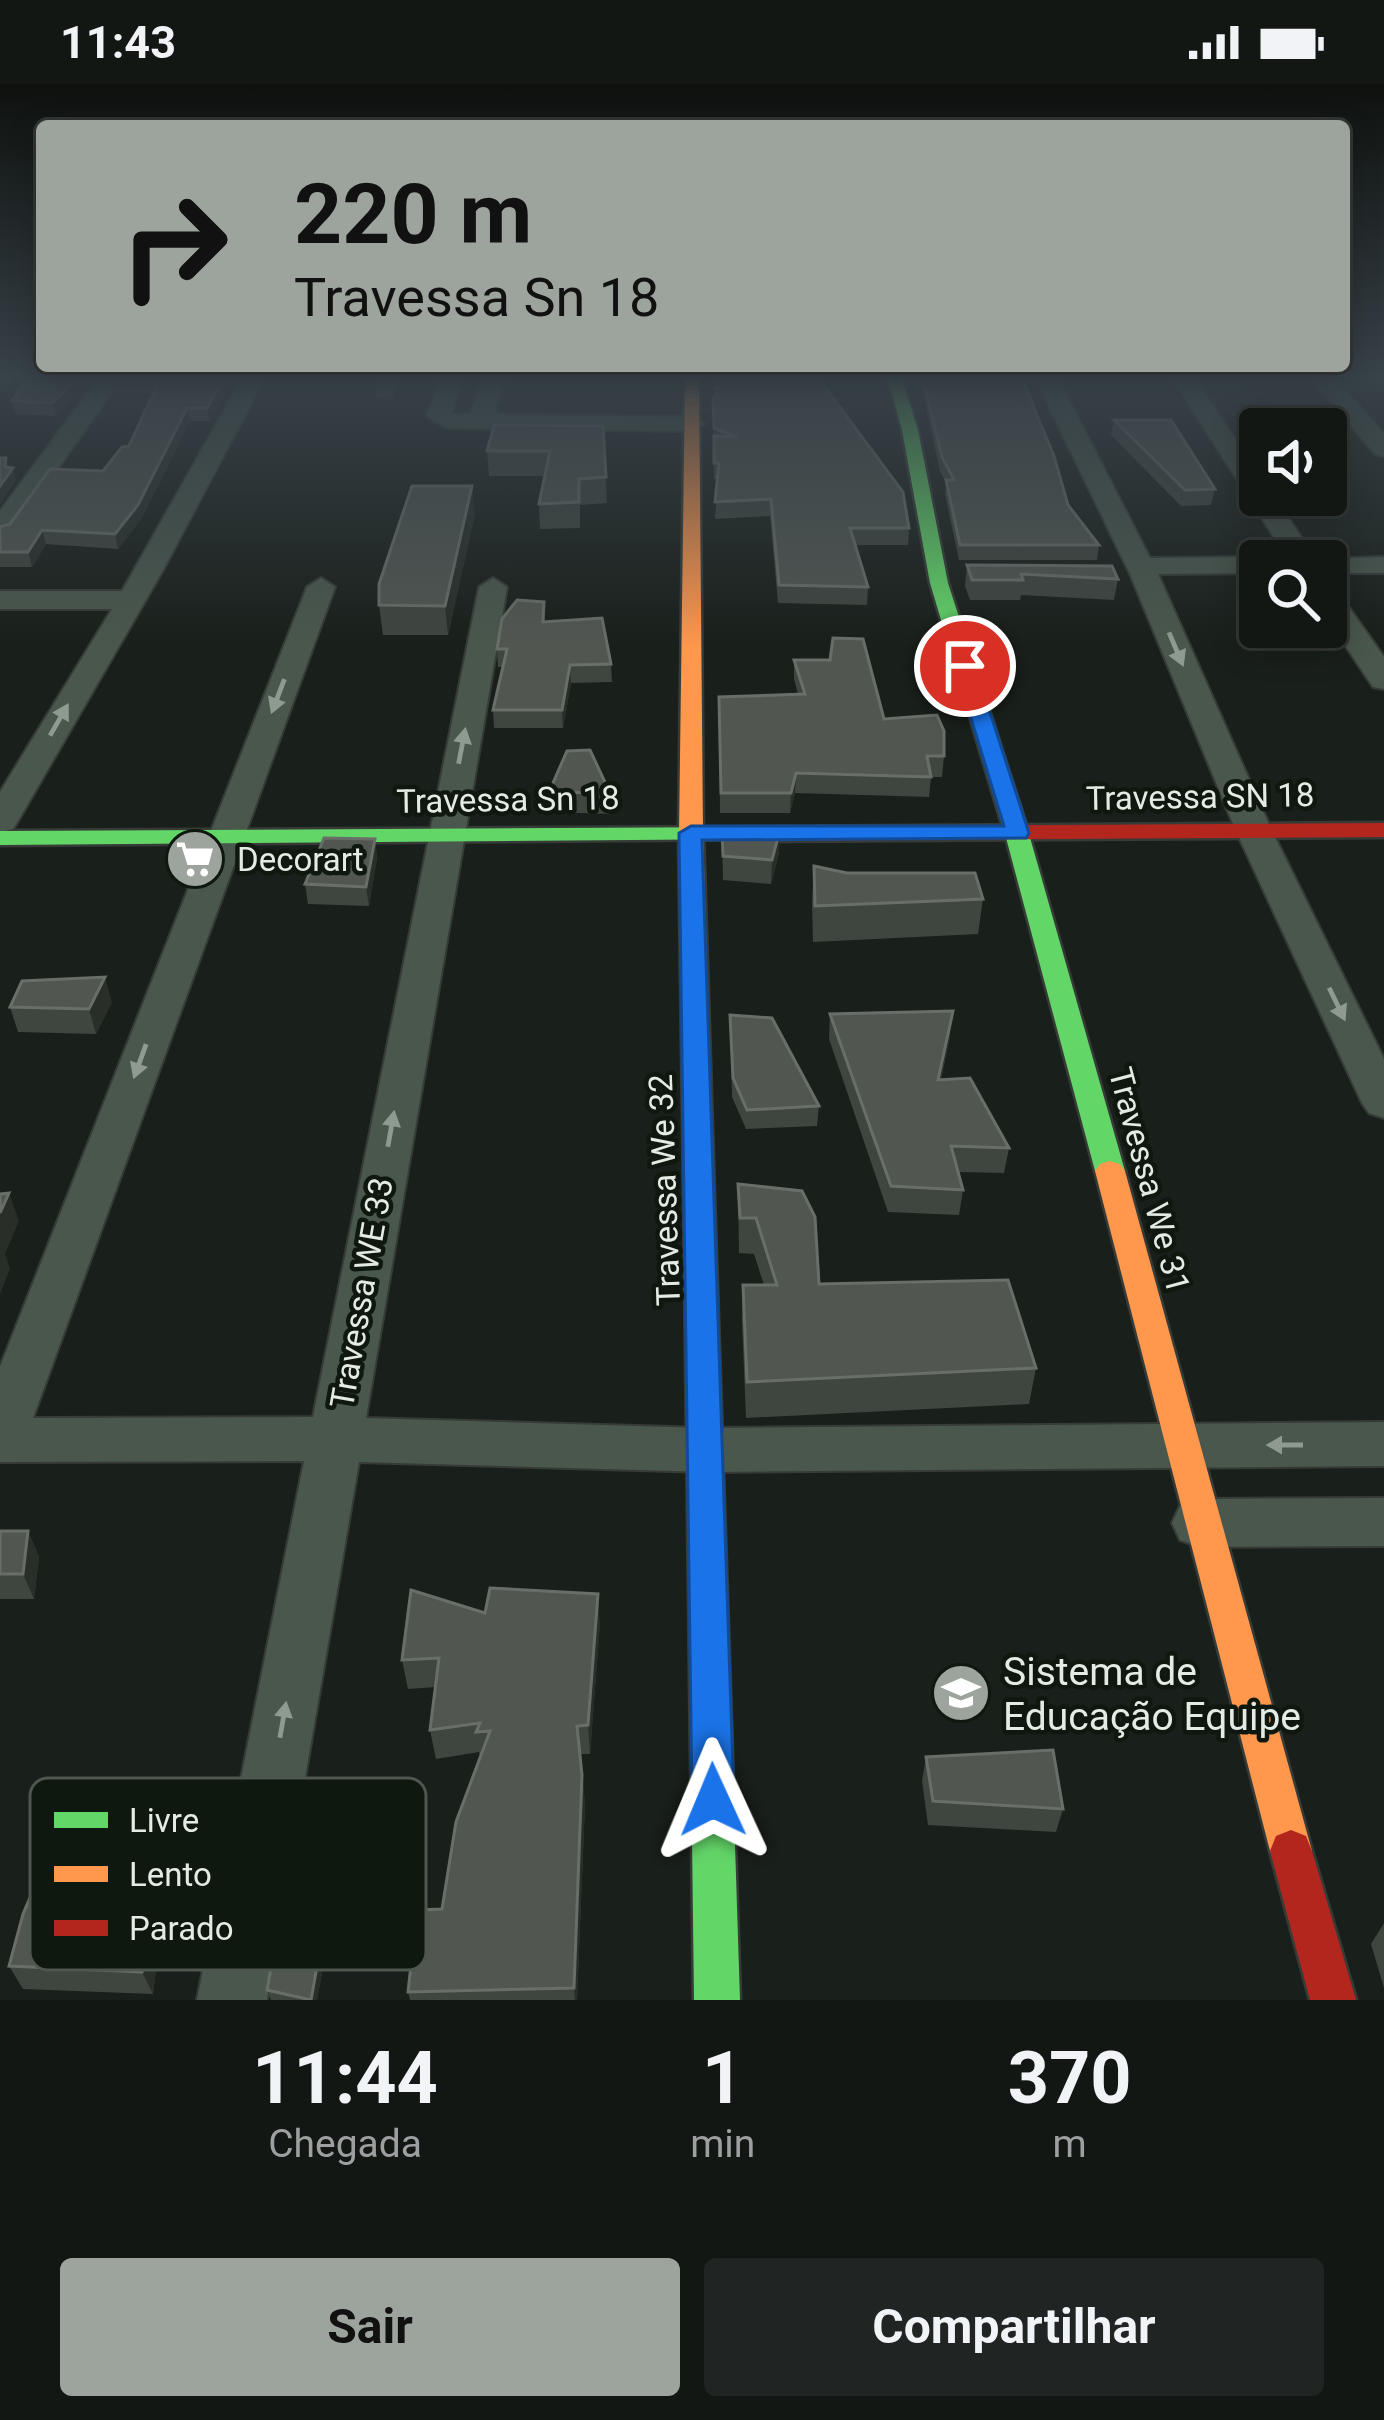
<!DOCTYPE html>
<html lang="pt">
<meta charset="utf-8">
<style>
:root{--surface:#131714;--page:#202422;--text:#f1f3f6;--muted:#9d9fa0;--line:#323634;--accent:#9da49e}
body{margin:0;font-family:Roboto,sans-serif;background:var(--page);color:var(--text);height:100vh;display:flex;flex-direction:column;font-size:45px;white-space:nowrap}
*{box-sizing:border-box;margin:0}
p{font-size:39px;color:var(--muted)}
.icon{flex:none;width:66px;height:66px;fill:none;stroke:currentColor;stroke-width:2;stroke-linecap:round;stroke-linejoin:round}
.map{position:relative;height:1916px;overflow:hidden}
.side{display:flex;flex-direction:column;background:var(--surface);flex:1}
.side>*{flex:none}
.hud{position:absolute;left:36px;top:36px;width:1314px;height:252px;border-radius:12px;box-shadow:0 6px 30px #0003,0 0 0 3px var(--line);background:#9da49e;color:#111;overflow:hidden}
.buttons{position:absolute;left:1239px;top:324px;display:grid;gap:24px}
.buttons a{display:grid;place-items:center;width:108px;height:108px;border-radius:12px;background:var(--surface);box-shadow:0 6px 30px #0003,0 0 0 3px var(--line);font-size:60px}
.pin{position:absolute;display:grid;place-items:center;width:102px;height:102px;color:#fff;margin:-51px;border:6px solid #fff;border-radius:50%;box-shadow:0 3px 12px #0007}
.me{position:absolute;width:132px;margin:-66px;rotate:359deg;stroke-linejoin:round;filter:drop-shadow(0 0 9px #0008)}
.turn{display:flex;align-items:center;gap:42px;height:252px;padding:0 60px;font-size:54px}
.turn .icon{width:156px;height:156px;stroke-width:2.5}
.turn b{display:block;font-size:84px;line-height:102px}
.eta{display:flex;justify-content:space-evenly;align-items:center;height:204px;text-align:center}
.eta b{font-size:72px;font-weight:700;line-height:84px}
.action{display:flex;gap:24px;margin-top:auto;padding:24px 60px}
.action a{flex:1;height:138px;border-radius:12px;background:var(--accent);color:#111;font-size:48px;font-weight:700;line-height:138px;text-align:center}
.action a+a{background:var(--page);color:var(--text)}
.status{display:flex;justify-content:space-between;align-items:center;height:84px;padding:0 60px;background:var(--surface);direction:ltr}
.status svg{height:33px;fill:currentColor}
.map>svg:first-child{display:block}
.lines{fill:none;stroke-linecap:round;stroke-linejoin:round}
.street-casing{stroke:#363b37;stroke-width:4}
.fast-casing{stroke:#363b37;stroke-width:5}
.slow-casing{stroke:#363b37;stroke-width:5}
.jam-casing{stroke:#363b37;stroke-width:5}
.street{fill:#4a574c;fill-rule:evenodd}
.fast{fill:#63d668;fill-rule:evenodd}
.slow{fill:#ff974d;fill-rule:evenodd}
.jam{fill:#b3261e;fill-rule:evenodd}
.wall{fill:#3f453f}
.shaded-wall{fill:#292e29}
.building{fill:#515651;stroke:#686e68;stroke-width:3}
.oneway{fill:#8f9a91}
.route{fill:#1a73e8;stroke:#114b97;stroke-width:3}
.labels{text-anchor:middle;stroke-width:9;stroke-linejoin:round;paint-order:stroke}
.street-label{font-size:33px;fill:#e4ebe5;stroke:#0e180f}
.poi-label{font-size:33px;fill:#e4ebe5;stroke:#0e180f;text-anchor:start}
.near-poi-label{font-size:39px;fill:#e4ebe5;stroke:#0e180f;text-anchor:start}
.key{fill:#0e180f;stroke:#4e574f;stroke-width:3}
.key-label{font-size:33px;fill:#e4ebe5}
</style>
<div class="status"><b>11:43</b><svg viewBox="0 0 49 12"><path d="M0 12V9h3v3zM5 12V6h3v6zM10 12V3h3v9zM15 12V0h3v12zM26 1h20v11H26zM47 4h2v5h-2z"/></svg></div>
<div class="map">
<svg width="1384" height="1916" viewBox="0 0 1384 1916">
<rect width="100%" height="100%" fill="#191f1a"/>
<g class="lines">
<g class="street-casing">
<path id="street" d="M 98,295 L 121,295 L 10,452 L 0,454 L 0,427 Z
M 242,295 L 264,295 L 162,488 L 18,737 L 13,745 L 0,748 L 0,708 L 112,525 L 0,525 L 0,507 L 122,507 Z
M 377,295 L 399,295 L 392,312 L 376,312 Z
M 439,295 L 461,295 L 452,330 L 471,330 L 482,295 L 504,295 L 495,330 L 692,333 L 704,340 L 692,347 L 447,344 L 427,332 Z
M 1036,295 L 1058,295 L 1150,474 L 1260,473 L 1271,477 L 1260,477 L 1260,489 L 1158,490 L 1272,747 L 1384,975 L 1384,1034 L 1369,1029 L 1362,1019 L 1236,747 L 1130,490 Z
M 1173,295 L 1195,295 L 1260,392 L 1260,411 L 1273,411 L 1316,475 L 1384,473 L 1384,489 L 1326,489 L 1326,477 L 1289,477 Z
M 1312,295 L 1335,295 L 1384,350 L 1384,372 L 1375,370 Z
M 321,494 L 335,503 L 33,1334 L 313,1333 L 479,503 L 493,494 L 507,503 L 366,1334 L 707,1344 L 1384,1338 L 1384,1382 L 707,1388 L 359,1378 L 267,1916 L 197,1916 L 304,1377 L 0,1378 L 0,1283 L 307,503 Z
M 1326,502 L 1336,505 L 1384,573 L 1384,605 L 1373,603 L 1326,533 Z
M 1384,1414 L 1384,1462 L 1200,1463 L 1180,1456 L 1172,1439 L 1180,1422 L 1200,1415 Z"/>
</g>
<g class="fast-casing">
<path id="fast" d="M 888,295 L 902,295 L 918,346 L 948,499 L 1029,750 L 1125,1087 L 1120,1094 L 1100,1094 L 1095,1087 L 1005,750 L 930,499 L 902,346 Z
M 748,743 L 756,745 L 760,750 L 756,755 L 0,761 L 0,747 Z
M 699,1098 L 710,1101 L 714,1109 L 740,1916 L 694,1916 L 684,1109 L 688,1101 Z"/>
</g>
<g class="slow-casing">
<path id="slow" d="M 685,295 L 699,295 L 703,749 L 714,1109 L 710,1117 L 688,1117 L 684,1109 L 679,749 Z
M 1110,1077 L 1120,1080 L 1125,1087 L 1312,1767 L 1306,1782 L 1291,1788 L 1276,1782 L 1270,1767 L 1095,1087 L 1100,1080 Z"/>
</g>
<g class="jam-casing">
<path id="jam" d="M 1384,739 L 1384,753 L 748,757 L 736,750 L 748,743 Z
M 1291,1746 L 1306,1752 L 1312,1767 L 1356,1916 L 1310,1916 L 1270,1767 L 1276,1752 Z"/>
</g>
<use href="#street" class="street"/>
<use href="#fast" class="fast"/>
<use href="#slow" class="slow"/>
<use href="#jam" class="jam"/>
</g>
<path class="wall" d="M 93,295 L 55,332 L 15,330 L 12,317 Z
M 114,295 L 234,295 L 210,337 L 190,337 L 141,435 L 118,465 L 46,460 L 32,483 L 0,483 L 0,443 L 10,440 L 103,387 L 129,362 L 153,309 L 116,309 Z
M 712,295 L 825,295 L 824,302 L 909,444 L 908,461 L 855,461 L 868,503 L 867,521 L 778,519 L 770,432 L 715,435 L 718,395 L 714,395 L 713,314 L 714,304 L 716,304 Z
M 915,295 L 1022,295 L 1068,421 L 1099,461 L 1097,476 L 959,476 L 945,410 L 946,399 L 940,387 L 921,301 Z
M 1114,336 L 1215,405 L 1211,421 L 1181,422 L 1111,351 Z
M 603,342 L 607,419 L 580,421 L 580,444 L 540,445 L 539,420 L 545,392 L 489,392 L 487,367 Z
M 475,429 L 448,551 L 383,551 L 379,521 Z
M 967,481 L 1118,495 L 1114,516 L 1021,511 L 1020,516 L 970,516 L 965,502 Z
M 545,538 L 611,580 L 612,598 L 571,599 L 563,644 L 494,644 L 493,626 L 503,583 L 498,583 L 497,565 Z
M 794,576 L 944,672 L 942,693 L 931,693 L 929,713 L 795,709 L 790,729 L 720,729 L 719,613 L 798,610 L 794,595 Z
M 549,708 L 610,709 L 611,730 L 550,728 Z
M 722,746 L 779,769 L 771,800 L 723,796 Z
M 375,755 L 377,774 L 369,822 L 308,820 L 305,800 Z
M 814,782 L 983,815 L 978,850 L 813,858 L 812,818 Z
M 112,918 L 96,950 L 18,948 L 10,923 Z
M 830,930 L 950,952 L 941,996 L 1009,1064 L 1004,1089 L 958,1088 L 963,1106 L 959,1131 L 888,1128 L 829,955 Z
M 730,931 L 819,1022 L 817,1042 L 746,1045 L 732,1013 Z
M 738,1100 L 819,1200 L 1036,1284 L 1029,1320 L 746,1334 L 742,1237 L 743,1201 L 764,1201 L 754,1170 L 739,1169 Z
M 0,1447 L 28,1447 L 39,1473 L 34,1515 L 0,1515 Z
M 485,1529 L 600,1539 L 590,1670 L 580,1670 L 585,1719 L 577,1916 L 410,1916 L 408,1908 L 442,1825 L 480,1673 L 479,1668 L 436,1675 L 430,1646 L 436,1603 L 408,1605 L 402,1576 Z
M 926,1673 L 1063,1725 L 1056,1748 L 928,1741 L 922,1697 Z
M 171,1762 L 153,1910 L 23,1905 L 9,1882 Z
M 1384,1839 L 1384,1904 L 1371,1860 Z
M 323,1849 L 327,1861 L 317,1916 L 271,1916 L 267,1906 Z"/>
<path class="shaded-wall" d="M 77,295 L 93,295 L 55,332 L 52,319 Z
M 224,295 L 234,295 L 210,337 L 207,324 Z
M 187,324 L 190,337 L 141,435 L 118,465 L 115,450 Z
M 6,374 L 10,388 L 13,384 L 16,397 L 0,421 L 0,402 Z
M 472,402 L 475,429 L 448,551 L 445,522 Z
M 42,446 L 46,460 L 32,483 L 28,468 Z
M 570,581 L 571,599 L 563,644 L 562,626 Z
M 796,689 L 795,709 L 790,729 L 791,709 Z
M 780,746 L 779,769 L 771,800 L 772,776 Z
M 375,755 L 377,774 L 369,822 L 366,803 Z
M 105,893 L 112,918 L 96,950 L 89,925 Z
M 953,927 L 950,952 L 935,1021 L 938,996 Z
M 9,1109 L 19,1137 L 5,1170 L 10,1185 L 0,1210 L 0,1129 Z
M 28,1447 L 39,1473 L 34,1515 L 23,1490 Z
M 598,1510 L 600,1539 L 590,1670 L 588,1641 Z
M 582,1691 L 585,1719 L 577,1916 L 575,1916 L 574,1904 Z
M 161,1738 L 171,1762 L 153,1910 L 142,1888 Z
M 323,1849 L 327,1861 L 317,1916 L 311,1916 Z"/>
<path class="building" d="M 27,295 L 77,295 L 52,319 L 12,317 Z
M 114,295 L 224,295 L 207,324 L 187,324 L 138,421 L 115,450 L 42,446 L 28,468 L 0,468 L 0,443 L 10,440 L 50,385 L 103,387 L 122,363 L 129,362 L 159,297 L 114,297 Z
M 718,295 L 822,295 L 821,298 L 903,408 L 909,444 L 850,444 L 868,503 L 779,501 L 771,415 L 715,418 L 719,379 L 714,379 L 714,352 L 737,353 L 714,344 L 713,314 L 718,314 L 714,304 L 722,304 Z
M 923,295 L 1022,295 L 1054,372 L 1068,421 L 1099,461 L 960,461 L 946,396 L 954,396 L 942,373 Z
M 1114,336 L 1171,336 L 1215,405 L 1185,406 Z
M 494,341 L 603,342 L 606,393 L 579,395 L 579,418 L 539,420 L 550,367 L 487,367 Z
M 0,374 L 6,374 L 5,383 L 13,384 L 0,402 Z
M 412,402 L 472,402 L 445,522 L 379,521 L 379,500 Z
M 967,481 L 1112,482 L 1118,495 L 1021,490 L 1023,496 L 972,496 Z
M 517,516 L 544,518 L 543,538 L 602,534 L 611,580 L 570,581 L 562,626 L 493,626 L 507,565 L 497,565 L 502,535 Z
M 833,554 L 863,555 L 884,635 L 937,631 L 944,647 L 944,672 L 927,672 L 931,693 L 796,689 L 791,709 L 721,709 L 719,613 L 805,610 L 794,576 L 830,576 Z
M 590,666 L 610,709 L 549,708 L 567,667 Z
M 722,746 L 780,746 L 772,776 L 723,772 Z
M 324,754 L 375,755 L 366,803 L 305,800 Z
M 814,782 L 847,789 L 975,789 L 983,815 L 815,822 Z
M 105,893 L 89,925 L 10,923 L 22,897 Z
M 953,927 L 938,996 L 970,994 L 1009,1064 L 951,1062 L 963,1106 L 891,1102 L 830,930 Z
M 730,931 L 772,934 L 819,1022 L 747,1026 L 733,994 Z
M 738,1100 L 802,1107 L 815,1133 L 819,1200 L 1008,1196 L 1036,1284 L 747,1298 L 743,1201 L 777,1201 L 756,1134 L 740,1134 Z
M 9,1109 L 0,1129 L 0,1110 Z
M 0,1447 L 28,1447 L 23,1490 L 0,1490 Z
M 490,1504 L 598,1510 L 588,1641 L 577,1642 L 582,1691 L 574,1904 L 408,1908 L 417,1826 L 442,1825 L 456,1738 L 490,1647 L 476,1648 L 480,1639 L 430,1646 L 439,1574 L 402,1576 L 411,1506 L 485,1529 Z
M 1053,1666 L 1063,1725 L 933,1717 L 926,1673 Z
M 161,1738 L 142,1888 L 9,1882 L 23,1830 L 58,1748 Z
M 323,1849 L 311,1916 L 267,1906 L 276,1856 Z"/>
<defs><path id="oneway-solid" d="M-6-.8H1V-3.2L6.5 0L1 3.2V.8H-6Z" transform="scale(3)"/></defs>
<g class="oneway">
<use href="#oneway-solid" transform="translate(1176 565) rotate(67)"/>
<use href="#oneway-solid" transform="translate(278 612) rotate(111)"/>
<use href="#oneway-solid" transform="translate(59 636) rotate(-60)"/>
<use href="#oneway-solid" transform="translate(462 662) rotate(-79)"/>
<use href="#oneway-solid" transform="translate(1337 920) rotate(64)"/>
<use href="#oneway-solid" transform="translate(140 977) rotate(110)"/>
<use href="#oneway-solid" transform="translate(391 1045) rotate(-80)"/>
<use href="#oneway-solid" transform="translate(1285 1361) rotate(180)"/>
<use href="#oneway-solid" transform="translate(283 1636) rotate(-80)"/>
</g>
<linearGradient id="sky" x2="0" y2="1"><stop stop-color="#0e110e"/><stop offset="0.52" stop-color="#384249"/><stop offset="1" stop-color="#384249" stop-opacity="0"/></linearGradient>
<rect width="1384" height="563" fill="url(#sky)"/>
<path class="route" d="M 965,576 L 975,582 L 1029,749 L 1026,754 L 702,756 L 734,1716 L 728,1730 L 713,1736 L 698,1730 L 692,1716 L 679,749 L 691,742 L 1004,742 L 955,582 Z"/>
<defs>
<g id="supermarket-disc" transform="scale(3)"><circle r="9.5" fill="#9da49e" stroke="#0e180f"/><path d="M-6-5.5h2.5l.6 2H6L4.5 2H-2.5L-4.4-4H-6ZM-1.5 3.2a1.3 1.3 0 1 0 .1 0ZM3 3.2a1.3 1.3 0 1 0 .1 0Z" fill="#fff"/></g>
<g id="school-disc" transform="scale(3)"><circle r="9.5" fill="#9da49e" stroke="#0e180f"/><path d="M0-5L7-2L0 1L-7-2ZM-4 1L0 2.5L4 1V4Q0 6-4 4Z" fill="#fff"/></g>
</defs>
<g fill-rule="evenodd">
<use href="#supermarket-disc" x="195" y="775"/>
<use href="#school-disc" x="961" y="1609"/>
</g>
<g class="labels">
<g class="street-label">
<text transform="translate(1200 712) rotate(-1)" y="12">Travessa SN 18</text>
<text transform="translate(508 715) rotate(-1)" y="12">Travessa Sn 18</text>
<text transform="translate(1150 1096) rotate(75)" y="12">Travessa We 31</text>
<text transform="translate(664 1106) rotate(-92)" y="12">Travessa We 32</text>
<text transform="translate(361 1209) rotate(-80)" y="12">Travessa WE 33</text>
</g>
<g class="poi-label">
<text x="237" y="787">Decorart</text>
</g>
<g class="near-poi-label">
<text x="1003" y="1601">Sistema de<tspan x="1003" dy="45">Educação Equipe</tspan></text>
</g>
</g>
<rect x="30" y="1694" width="396" height="192" rx="18" class="key"/>
<rect x="54" y="1728" width="54" height="16" fill="#63d668"/>
<rect x="54" y="1782" width="54" height="16" fill="#ff974d"/>
<rect x="54" y="1836" width="54" height="16" fill="#b3261e"/>
<g class="key-label">
<text x="129" y="1748">Livre</text>
<text x="129" y="1802">Lento</text>
<text x="129" y="1856">Parado</text>
</g>
</svg>
<div class="buttons">
<a><svg class="icon" aria-label="sound" viewBox="0 0 24 24"><path d="M4 9h4l5-4v14l-5-4H4zM17 9q2 3 0 6"/></svg></a>
<a><svg class="icon" aria-label="search" viewBox="0 0 24 24"><circle cx="10" cy="10" r="6"/><path d="M15 15l6 6"/></svg></a>
</div>
<div class="pin" style="left:965px;top:582px;background:#d93025"><svg class="icon" aria-label="arrive" viewBox="0 0 24 24"><path d="M6 21V4h12l-3 4 3 4H6"/></svg></div>
<svg class="me" style="left:713px;top:1716px" viewBox="-20 -20 40 40"><path d="M0-17L14 15 0 8-14 15z" fill="#1a73e8" stroke="#fff" stroke-width="4"/></svg>
<div class="hud">
<div class="turn"><svg class="icon" aria-label="right" viewBox="0 0 24 24"><path d="M7 20v-9h11M14 6l5 5-5 5"/></svg><div><b>220 m</b>Travessa Sn 18</div></div>
</div>
</div>
<section class="side">
<div class="eta">
<div><b>11:44</b><p>Chegada</p></div>
<div><b>1</b><p>min</p></div>
<div><b>370</b><p>m</p></div>
</div>
<div class="action"><a>Sair</a><a>Compartilhar</a></div>
</section>
